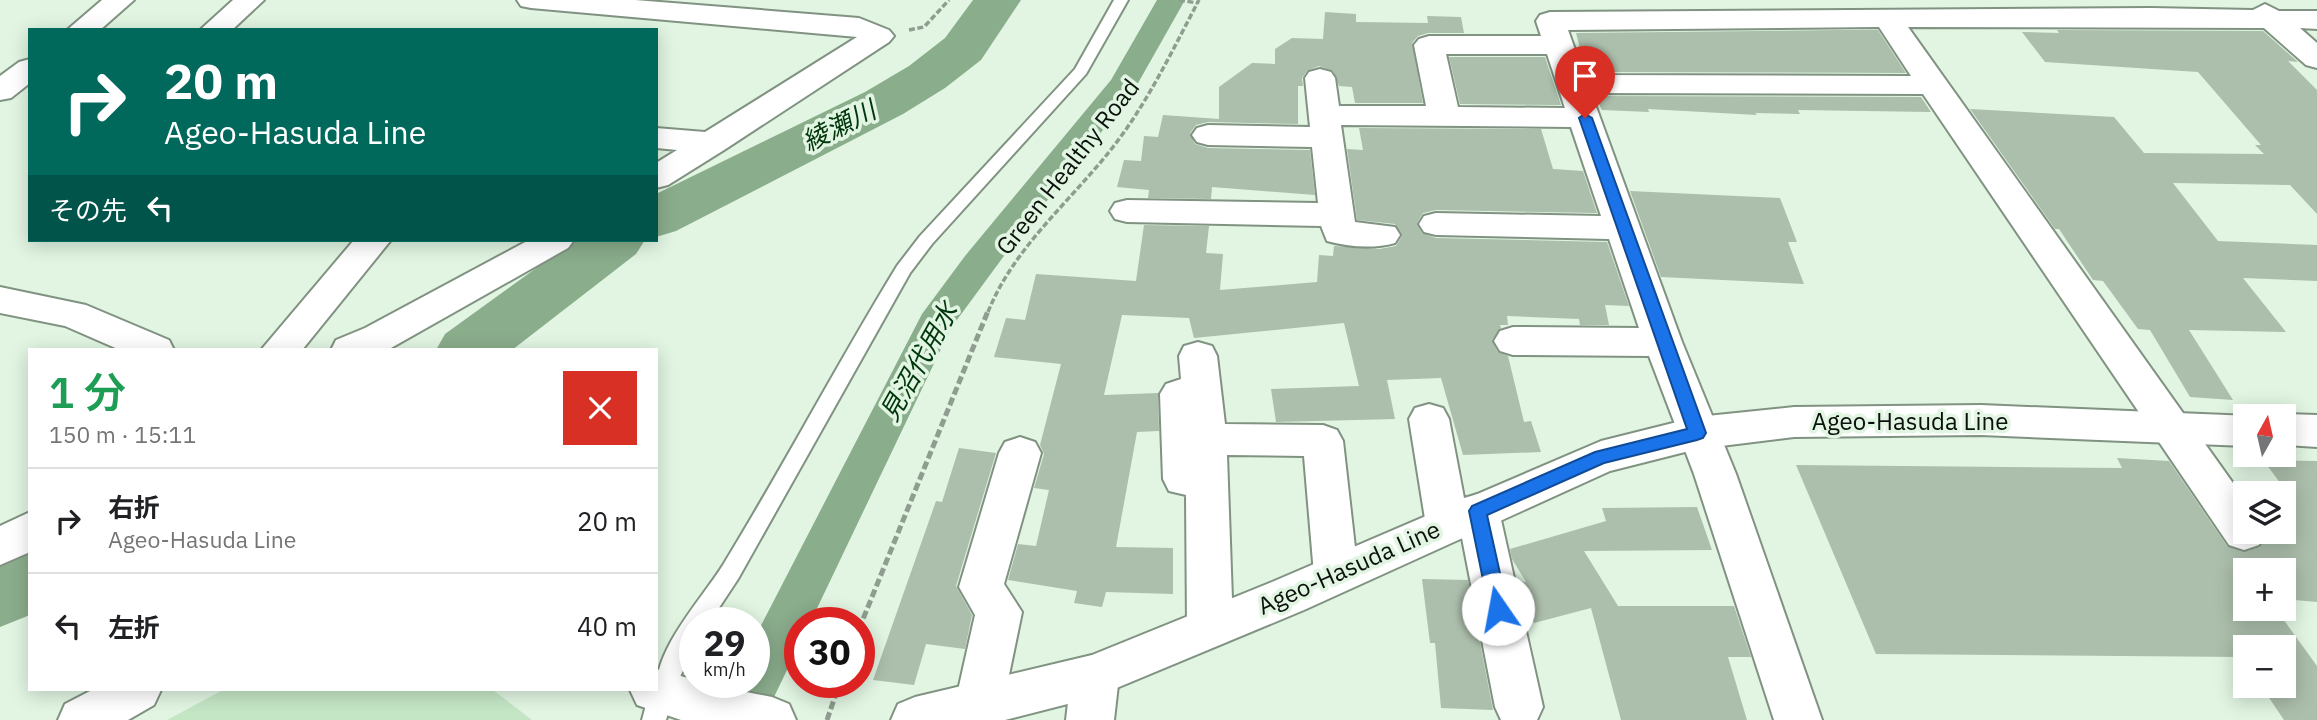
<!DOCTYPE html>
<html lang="ja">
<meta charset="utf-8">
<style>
:root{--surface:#fff;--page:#f2f2f2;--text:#202124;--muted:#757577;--line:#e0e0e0}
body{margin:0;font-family:"IBM Plex Sans","Noto Sans JP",sans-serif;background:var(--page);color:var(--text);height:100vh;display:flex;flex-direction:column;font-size:26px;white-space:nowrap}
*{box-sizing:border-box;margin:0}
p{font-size:23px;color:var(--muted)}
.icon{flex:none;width:38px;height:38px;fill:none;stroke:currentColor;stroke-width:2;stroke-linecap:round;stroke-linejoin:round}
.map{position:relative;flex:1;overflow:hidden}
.side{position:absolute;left:28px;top:348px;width:630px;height:343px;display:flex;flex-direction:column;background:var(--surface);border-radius:0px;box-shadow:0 4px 18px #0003}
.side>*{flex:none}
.banner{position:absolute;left:28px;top:28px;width:630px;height:214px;border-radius:0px;box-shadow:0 4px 18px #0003;background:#00695c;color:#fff;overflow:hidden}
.needle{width:46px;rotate:8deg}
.tools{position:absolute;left:2233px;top:404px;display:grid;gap:14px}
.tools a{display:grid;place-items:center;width:63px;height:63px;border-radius:0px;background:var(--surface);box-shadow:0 4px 18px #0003;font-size:35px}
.speed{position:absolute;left:679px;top:607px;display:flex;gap:14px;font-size:35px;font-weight:700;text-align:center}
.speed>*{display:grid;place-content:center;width:91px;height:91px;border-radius:50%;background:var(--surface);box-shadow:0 4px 18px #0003;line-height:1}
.speed small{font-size:18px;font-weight:400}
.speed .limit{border:10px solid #d22;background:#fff;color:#111}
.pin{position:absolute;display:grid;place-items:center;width:60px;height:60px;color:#fff;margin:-72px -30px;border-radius:50% 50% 50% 0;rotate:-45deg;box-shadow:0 0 7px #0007}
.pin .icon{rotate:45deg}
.me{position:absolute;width:77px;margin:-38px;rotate:348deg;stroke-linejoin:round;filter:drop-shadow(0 0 5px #0008)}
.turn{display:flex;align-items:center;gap:24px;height:147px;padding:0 21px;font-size:32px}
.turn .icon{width:91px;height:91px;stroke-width:2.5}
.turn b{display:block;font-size:49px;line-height:60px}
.then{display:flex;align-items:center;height:66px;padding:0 21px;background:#0003;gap:14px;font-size:26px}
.round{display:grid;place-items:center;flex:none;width:74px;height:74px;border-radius:0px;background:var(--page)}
.overview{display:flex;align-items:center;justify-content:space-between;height:119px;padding:0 21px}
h1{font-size:42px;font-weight:600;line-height:52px;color:#1e9e55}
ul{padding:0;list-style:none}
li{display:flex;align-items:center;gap:21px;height:105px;padding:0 21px;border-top:2px solid var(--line)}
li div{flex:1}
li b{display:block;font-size:26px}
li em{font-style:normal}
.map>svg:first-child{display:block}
.green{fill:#c4e6c5}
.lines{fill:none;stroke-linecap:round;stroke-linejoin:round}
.canal{fill:#8aad8c;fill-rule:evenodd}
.river{fill:#8aad8c;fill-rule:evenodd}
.building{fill:#acbeac}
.lane-casing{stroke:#809281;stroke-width:4}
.street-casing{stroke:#809281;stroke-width:4}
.secondary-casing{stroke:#809281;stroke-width:4}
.path-far1{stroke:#8e9d8f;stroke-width:3.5;stroke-dasharray:6 2.5;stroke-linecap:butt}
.path{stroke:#8e9d8f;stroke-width:5;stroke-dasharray:8 3.5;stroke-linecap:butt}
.lane{fill:#fff;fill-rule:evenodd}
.street{fill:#fff;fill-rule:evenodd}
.secondary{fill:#fff;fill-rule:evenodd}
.route{fill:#1a73e8;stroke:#114b97;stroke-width:2}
.labels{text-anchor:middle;stroke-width:7;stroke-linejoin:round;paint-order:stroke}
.street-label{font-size:24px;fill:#0a110b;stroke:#e1f5e2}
.water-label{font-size:26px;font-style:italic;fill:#00360b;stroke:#e1f5e2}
</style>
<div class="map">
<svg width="2317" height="720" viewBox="0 0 2317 720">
<rect width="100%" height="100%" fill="#e1f5e2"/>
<path class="green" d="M 223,690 L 493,690 L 532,720 L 167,720 Z"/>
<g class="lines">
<path class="canal" d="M 1157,0 L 1185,0 L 1133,92 L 1012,245 L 951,328 L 810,623 L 800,623 L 800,643 L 763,720 L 714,720 L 732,682 L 754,682 L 754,639 L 922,314 L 965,256 L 1111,80 Z"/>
<path class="river" d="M 973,0 L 1021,0 L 981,60 L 945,88 L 903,114 L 676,231 L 656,237 L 656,194 L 865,92 L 909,66 L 945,38 Z
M 575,240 L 645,240 L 636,254 L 512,350 L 436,350 L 445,334 Z
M 30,542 L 30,615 L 0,627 L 0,554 Z"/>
</g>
<path class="building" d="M 1325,12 L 1356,14 L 1356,22 L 1428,23 L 1427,16 L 1461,17 L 1464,33 L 1428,33 L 1418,36 L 1412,43 L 1423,103 L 1355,103 L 1352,87 L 1339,86 L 1333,71 L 1319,66 L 1307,71 L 1302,78 L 1303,86 L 1298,86 L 1298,124 L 1208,122 L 1196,125 L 1190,133 L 1195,144 L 1208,148 L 1310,150 L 1315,195 L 1212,187 L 1211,199 L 1148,198 L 1149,190 L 1117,187 L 1124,160 L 1141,161 L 1144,136 L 1158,137 L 1163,115 L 1219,119 L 1219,87 L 1252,63 L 1275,64 L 1275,49 L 1292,38 L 1323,39 Z
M 1838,30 L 1878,30 L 1906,73 L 1586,72 L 1576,33 Z
M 2057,30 L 2263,31 L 2298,62 L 2288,61 L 2317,90 L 2317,214 L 2290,185 L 2173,183 L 2218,241 L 2317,245 L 2317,281 L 2243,278 L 2286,332 L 2189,330 L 2233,400 L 2190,397 L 2150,330 L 2138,329 L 2103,281 L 2093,280 L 2059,229 L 2055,229 L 1970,109 L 2114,117 L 2144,153 L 2264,154 L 2255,145 L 2261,145 L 2198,72 L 2045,62 L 2022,32 L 2059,33 Z
M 1449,57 L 1545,57 L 1561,105 L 1460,104 Z
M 1595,96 L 1921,97 L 1931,112 L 1798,110 L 1800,114 L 1755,113 L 1757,115 L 1648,109 L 1649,112 L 1602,110 Z
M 1359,128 L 1541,129 L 1553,169 L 1583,171 L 1597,213 L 1436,210 L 1423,213 L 1417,223 L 1422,233 L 1436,238 L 1607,242 L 1629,306 L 1605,305 L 1609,325 L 1580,325 L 1579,319 L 1507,316 L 1508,325 L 1500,325 L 1501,328 L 1492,340 L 1498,352 L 1508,356 L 1524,422 L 1531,421 L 1541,452 L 1463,455 L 1441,378 L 1387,380 L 1395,419 L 1276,422 L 1271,389 L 1359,386 L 1344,323 L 1194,338 L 1189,318 L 1122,315 L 1104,395 L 1158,393 L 1159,431 L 1137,432 L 1116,547 L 1173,548 L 1173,594 L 1106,592 L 1102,607 L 1074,603 L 1077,591 L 1008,580 L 1018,544 L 1036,546 L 1049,490 L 1034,488 L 1044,454 L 1040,445 L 1061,364 L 994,357 L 1006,318 L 1025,320 L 1036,274 L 1136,281 L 1144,225 L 1209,226 L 1206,253 L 1223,254 L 1220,290 L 1317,282 L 1319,255 L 1333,256 L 1334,246 L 1379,249 L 1396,246 L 1402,236 L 1395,224 L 1357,220 L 1347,149 L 1363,150 Z
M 1630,191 L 1780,198 L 1797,242 L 1788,242 L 1804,284 L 1661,277 Z
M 959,448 L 996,453 L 956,586 L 972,615 L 965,649 L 926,644 L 914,685 L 873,680 L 936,501 L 942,502 Z
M 2117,458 L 2169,461 L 2227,546 L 2243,552 L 2260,547 L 2269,532 L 2284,532 L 2284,494 L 2245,494 L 2245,496 L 2236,483 L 2281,484 L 2263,460 L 2317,461 L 2317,602 L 2284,599 L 2284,570 L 2245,570 L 2245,609 L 2276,609 L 2317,666 L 2317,720 L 2284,720 L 2261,686 L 2284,686 L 2284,648 L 2245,648 L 2245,662 L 2242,657 L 1876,654 L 1796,465 L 2122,468 Z
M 1697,507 L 1712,550 L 1584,551 L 1618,606 L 1734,606 L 1751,657 L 1728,657 L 1747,720 L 1621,720 L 1591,608 L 1534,623 L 1522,602 L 1517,581 L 1526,582 L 1512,559 L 1510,549 L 1606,521 L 1602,508 Z
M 1422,579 L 1468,580 L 1493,710 L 1441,708 L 1435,643 L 1430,643 Z"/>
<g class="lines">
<g class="lane-casing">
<path id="lane" d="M 1114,0 L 1128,0 L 1086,74 L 932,244 L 910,273 L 738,579 L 709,623 L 695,623 L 695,646 L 677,683 L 666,720 L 642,720 L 650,690 L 656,690 C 656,647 701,600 723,565 C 783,467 837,364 897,266 L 920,236 L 1075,69 Z"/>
</g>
<g class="street-casing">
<path id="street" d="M 102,0 L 134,0 L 100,30 L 67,30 Z
M 233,0 L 264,0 L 232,30 L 200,30 Z
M 517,0 L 635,0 L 859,18 L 889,30 L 894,36 L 889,42 L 724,150 L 668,185 L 656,188 L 656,163 L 677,150 L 656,148 L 656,128 L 705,132 L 857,37 L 531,8 L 521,6 Z
M 2265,4 L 2279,11 L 2317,11 L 2317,29 L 2300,28 L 2317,43 L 2317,68 L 2306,65 L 2264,28 L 1908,27 L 2245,500 L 2245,532 L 2266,532 L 2259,545 L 2244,550 L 2229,545 L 1923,94 L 1591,93 L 1682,342 L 1736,474 L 1822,720 L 1774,720 L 1694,474 L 1649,356 L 1513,355 L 1500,351 L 1494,341 L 1500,331 L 1513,327 L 1639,328 L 1609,239 L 1436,235 L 1424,232 L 1419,224 L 1424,216 L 1436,213 L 1601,216 L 1571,127 L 1341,125 L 1355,222 L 1395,227 L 1400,235 L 1395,243 C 1374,249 1348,247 1327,241 L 1321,226 L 1127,222 L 1115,219 L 1110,211 L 1115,203 L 1127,200 L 1318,203 L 1312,147 L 1208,145 L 1197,142 L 1192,135 L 1197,128 L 1208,125 L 1310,127 L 1305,78 L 1309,72 L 1320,69 L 1331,72 L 1335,78 L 1339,106 L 1426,106 L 1414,45 L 1419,39 L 1429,36 L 1541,36 L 1536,21 L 1540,15 L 1550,12 L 2151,8 L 2253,10 ZM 1879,27 L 1911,76 L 1584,75 L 1568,30 ZM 1446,54 L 1547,54 L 1565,108 L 1458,107 Z
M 30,59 L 30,83 L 11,98 L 0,100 L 0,76 L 19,62 Z
M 354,240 L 391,240 L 302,350 L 261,350 Z
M 529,240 L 574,240 L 568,248 L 391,348 L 386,350 L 331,350 L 336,340 L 365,328 Z
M 1198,342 L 1212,346 L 1217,356 L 1225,424 L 1323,425 L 1337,430 L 1343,441 L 1358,574 L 1352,587 L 1336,593 L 1320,587 L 1314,574 L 1304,456 L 1227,455 L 1233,628 L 1226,642 L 1210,648 L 1194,642 L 1187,628 L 1186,495 L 1169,491 L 1163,479 L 1160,394 L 1166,384 L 1181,379 L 1179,356 L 1184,346 Z
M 1429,404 L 1443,408 L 1449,419 L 1464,498 L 1478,494 L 1493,499 L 1499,511 L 1543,707 L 1537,720 L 1501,720 L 1495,707 L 1462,538 L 1448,543 L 1433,538 L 1426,525 L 1409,419 L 1415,408 Z
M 1020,437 L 1035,442 L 1041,453 L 1004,584 L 1022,612 L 1003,704 L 996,720 L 963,720 L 955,704 L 975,615 L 959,587 L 999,453 L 1005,442 Z
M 30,512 L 30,552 L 0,565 L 0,526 Z
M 1095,655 L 1112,661 L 1119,676 L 1114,720 L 1066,720 L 1071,676 L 1078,661 Z"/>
</g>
<g class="secondary-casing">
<path id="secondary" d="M 0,287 L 86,305 L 169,340 L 174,350 L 120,350 L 65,326 L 0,313 Z
M 1981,405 L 2251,416 L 2245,416 L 2245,446 L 1981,435 L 1794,437 L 1697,449 L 1610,471 L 1304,610 L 1095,697 L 1005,720 L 891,720 L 898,704 L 915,697 L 1092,655 L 1272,582 L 1601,441 L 1697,417 L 1794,407 Z
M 2284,414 L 2317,415 L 2317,447 L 2284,445 L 2284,416 L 2278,416 Z
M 656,669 L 695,680 L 695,682 L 772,697 L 789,704 L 796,720 L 681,720 L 637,705 L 630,690 L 656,690 Z
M 92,690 L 161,690 L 154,705 L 128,720 L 58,720 L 65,704 Z"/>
</g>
<path class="path-far1" d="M 1179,0 L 1197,3
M 909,30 L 924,27 L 949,0
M 988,312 C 1014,247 1070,202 1113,147 C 1148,102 1172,51 1199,0"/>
<path class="path" d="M 859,629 L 988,311
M 827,720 L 840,682"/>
<use href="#lane" class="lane"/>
<use href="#street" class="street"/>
<use href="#secondary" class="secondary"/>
</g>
<path class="route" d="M 1585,114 L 1592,118 L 1706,433 L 1703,438 L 1697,440 L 1604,463 L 1487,515 L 1508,609 L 1505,615 L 1498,617 L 1492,615 L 1489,609 L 1469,511 L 1472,506 L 1595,452 L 1687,429 L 1579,118 Z"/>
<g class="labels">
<g class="street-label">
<text transform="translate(1068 167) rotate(-52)" y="8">Green Healthy Road</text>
<text x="1910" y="430">Ageo-Hasuda Line</text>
<text transform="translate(1349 568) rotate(-24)" y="8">Ageo-Hasuda Line</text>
</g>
<g class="water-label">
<text transform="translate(839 126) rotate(-27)" y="9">綾瀬川</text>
<text transform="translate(919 362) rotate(-61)" y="9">見沼代用水</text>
</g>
</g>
</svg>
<div class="tools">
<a><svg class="needle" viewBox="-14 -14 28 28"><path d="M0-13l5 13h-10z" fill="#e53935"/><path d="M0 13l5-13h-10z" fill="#757577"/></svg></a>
<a><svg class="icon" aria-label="layers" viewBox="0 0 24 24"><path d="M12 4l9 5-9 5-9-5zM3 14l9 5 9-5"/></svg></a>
<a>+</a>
<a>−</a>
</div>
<div class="speed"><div>29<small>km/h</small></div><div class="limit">30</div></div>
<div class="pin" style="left:1585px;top:118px;background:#d93025"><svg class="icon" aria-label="arrive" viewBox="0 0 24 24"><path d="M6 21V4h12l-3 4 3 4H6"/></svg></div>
<svg class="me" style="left:1498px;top:609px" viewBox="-20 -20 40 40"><circle r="19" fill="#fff"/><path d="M0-13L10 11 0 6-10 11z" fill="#1a73e8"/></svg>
<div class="banner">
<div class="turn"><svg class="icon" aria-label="right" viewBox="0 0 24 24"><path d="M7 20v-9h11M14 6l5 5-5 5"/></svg><div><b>20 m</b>Ageo-Hasuda Line</div></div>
<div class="then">その先<svg class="icon" aria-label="left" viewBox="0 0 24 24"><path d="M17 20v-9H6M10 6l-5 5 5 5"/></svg></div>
</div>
<section class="side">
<div class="overview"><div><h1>1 分</h1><p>150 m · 15:11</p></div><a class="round" style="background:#d93025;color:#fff"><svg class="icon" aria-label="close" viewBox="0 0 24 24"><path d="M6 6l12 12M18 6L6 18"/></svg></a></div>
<ul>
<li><svg class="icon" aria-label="right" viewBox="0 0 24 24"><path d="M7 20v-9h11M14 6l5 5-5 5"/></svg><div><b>右折</b><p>Ageo-Hasuda Line</p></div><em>20 m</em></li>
<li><svg class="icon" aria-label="left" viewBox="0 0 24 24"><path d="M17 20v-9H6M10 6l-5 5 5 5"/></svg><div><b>左折</b></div><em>40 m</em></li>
</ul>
</section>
</div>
